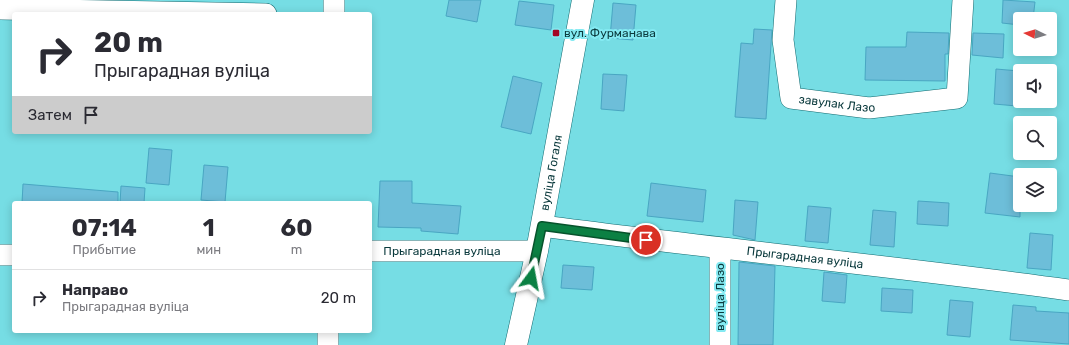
<!DOCTYPE html>
<html lang="ru">
<meta charset="utf-8">
<style>
:root{--surface:#fff;--page:#f2f2f3;--text:#2b2b33;--muted:#7c7c81;--line:#e1e1e2}
body{margin:0;font-family:Rubik,sans-serif;background:var(--page);color:var(--text);height:100vh;display:flex;flex-direction:column;font-size:15px;white-space:nowrap}
*{box-sizing:border-box;margin:0}
p{font-size:13px;color:var(--muted)}
.icon{flex:none;width:22px;height:22px;fill:none;stroke:currentColor;stroke-width:2;stroke-linecap:round;stroke-linejoin:round}
.map{position:relative;flex:1;overflow:hidden}
.side{position:absolute;left:12px;top:201px;width:360px;height:132px;display:flex;flex-direction:column;background:var(--surface);border-radius:4px;box-shadow:0 2px 10px #0003}
.side>*{flex:none}
.hud{position:absolute;left:12px;top:12px;width:360px;height:122px;border-radius:4px;box-shadow:0 2px 10px #0003;background:#fff;color:var(--text);overflow:hidden}
.needle{width:26px;rotate:275deg}
.buttons{position:absolute;left:1013px;top:12px;display:grid;gap:8px}
.buttons a{display:grid;place-items:center;width:44px;height:44px;border-radius:4px;background:var(--surface);box-shadow:0 2px 10px #0003;font-size:20px}
.pin{position:absolute;display:grid;place-items:center;width:34px;height:34px;color:#fff;margin:-17px;border:2px solid #fff;border-radius:50%;box-shadow:0 1px 4px #0007}
.me{position:absolute;width:44px;margin:-22px;rotate:13deg;stroke-linejoin:round;filter:drop-shadow(0 0 3px #0008)}
.turn{display:flex;align-items:center;gap:14px;height:84px;padding:0 16px;font-size:18px}
.turn .icon{width:52px;height:52px;stroke-width:2.5}
.turn b{display:block;font-size:28px;line-height:34px}
.then{display:flex;align-items:center;height:38px;padding:0 16px;background:#0003;gap:8px;font-size:15px}
.eta{display:flex;justify-content:space-evenly;align-items:center;height:68px;text-align:center}
.eta b{font-size:24px;font-weight:700;line-height:28px}
ul{padding:0;list-style:none}
li{display:flex;align-items:center;gap:12px;height:56px;padding:0 16px;border-top:1px solid var(--line)}
li div{flex:1}
li b{display:block;font-size:15px}
li em{font-style:normal}
.map>svg:first-child{display:block}
.building{fill:#6dbed9;stroke:#49a6c2}
.lines{fill:none;stroke-linecap:round;stroke-linejoin:round}
.street-casing{stroke:#106a70;stroke-width:22}
.secondary-casing{stroke:#106a70;stroke-width:23}
.street{stroke:#fff;stroke-width:21}
.secondary{stroke:#fff;stroke-width:22}
.route-casing{stroke:#07532c;stroke-width:10}
.route{stroke:#0b8043;stroke-width:7}
.poi-dot{fill:#a30624;stroke:#84eaf2;stroke-width:1.5}
.labels{text-anchor:middle;stroke-width:4;stroke-linejoin:round;paint-order:stroke}
.poi-label{font-size:12px;fill:#0b3a3d;stroke:#84eaf2;text-anchor:start}
.street-label{font-size:12px;fill:#0b3a3d;stroke:#84eaf2}
</style>
<div class="map">
<svg width="1069" height="345" viewBox="0 0 1069 345">
<rect width="100%" height="100%" fill="#76dde4"/>
<path class="building" d="M 449,0 L 481,0 L 477,22 L 446,16 Z
M 1003,0 L 1035,2 L 1033,19 L 1020,19 L 1020,25 L 1002,23 Z
M 519,1 L 554,5 L 551,30 L 515,25 Z
M 613,3 L 636,5 L 633,40 L 610,38 Z
M 754,29 L 772,30 L 766,119 L 735,117 L 741,43 L 753,44 Z
M 907,32 L 949,33 L 948,54 L 945,54 L 945,81 L 865,80 L 866,47 L 906,47 Z
M 973,33 L 1004,34 L 1003,58 L 972,55 Z
M 996,69 L 1019,71 L 1017,106 L 994,104 Z
M 603,74 L 627,75 L 624,111 L 601,109 Z
M 513,76 L 542,83 L 531,134 L 501,127 Z
M 149,148 L 172,150 L 169,185 L 146,183 Z
M 204,165 L 228,167 L 225,202 L 201,200 Z
M 990,173 L 1020,177 L 1020,217 L 985,213 Z
M 380,181 L 412,181 L 412,203 L 461,206 L 458,234 L 421,231 L 421,228 L 378,227 Z
M 651,183 L 706,190 L 703,222 L 647,216 Z
M 23,184 L 118,192 L 118,203 L 22,203 Z
M 121,186 L 145,188 L 144,203 L 120,203 Z
M 735,200 L 758,202 L 755,240 L 733,235 Z
M 918,201 L 949,203 L 948,226 L 917,224 Z
M 808,206 L 831,208 L 828,243 L 805,241 Z
M 873,210 L 896,212 L 894,247 L 870,245 Z
M 1030,233 L 1053,235 L 1051,270 L 1027,268 Z
M 739,262 L 775,266 L 773,345 L 738,345 Z
M 563,265 L 594,267 L 592,290 L 561,288 Z
M 824,272 L 847,275 L 845,303 L 822,301 Z
M 882,288 L 913,290 L 912,313 L 881,311 Z
M 950,300 L 973,302 L 970,337 L 947,335 Z
M 1013,305 L 1036,307 L 1036,311 L 1069,313 L 1069,344 L 1010,340 Z"/>
<g class="lines">
<g class="street-casing">
<g id="street">
<path id="s1" d="M 786,0 L 783,40 L 791,98 L 869,108 L 957,98 L 963,0"/>
<path d="M 0,9 L 266,14"/>
<path d="M 334,14 L 334,0"/>
<path id="s2" d="M 542,226 C 717,249 894,266 1069,290"/>
<path id="s3" d="M 370,251 L 537,251"/>
<path d="M 0,255 L 14,255"/>
<path d="M 328,345 L 328,331"/>
<path d="M 720,345 L 720,249"/>
</g>
</g>
<g class="secondary-casing">
<g id="secondary">
<path id="s4" d="M 516,345 L 537,251 L 583,0"/>
</g>
</g>
<use href="#street" class="street"/>
<use href="#secondary" class="secondary"/>
</g>
<g class="lines">
<g class="route-casing">
<path id="route" d="M 531,278 L 542,226 L 646,240"/>
</g>
<use href="#route" class="route"/>
</g>
<rect class="poi-dot" x="552" y="29" width="8" height="8" rx="2"/>
<g class="labels">
<g class="poi-label">
<text x="564" y="37">вул. Фурманава</text>
</g>
<g class="street-label">
<text dy="4" stroke="none"><textPath href="#s1" startOffset="145">завулак Лазо</textPath></text>
<text dy="4" stroke="none"><textPath href="#s4" startOffset="176">вуліца Гогаля</textPath></text>
<text dy="4" stroke="none"><textPath href="#s3" startOffset="72">Прыгарадная вуліца</textPath></text>
<text dy="4" stroke="none"><textPath href="#s2" startOffset="265">Прыгарадная вуліца</textPath></text>
<text transform="translate(720 297) rotate(-90)" y="4">вуліца Лазо</text>
</g>
</g>
</svg>
<div class="buttons">
<a><svg class="needle" viewBox="-14 -14 28 28"><path d="M0-13l5 13h-10z" fill="#e53935"/><path d="M0 13l5-13h-10z" fill="#7c7c81"/></svg></a>
<a><svg class="icon" aria-label="sound" viewBox="0 0 24 24"><path d="M4 9h4l5-4v14l-5-4H4zM17 9q2 3 0 6"/></svg></a>
<a><svg class="icon" aria-label="search" viewBox="0 0 24 24"><circle cx="10" cy="10" r="6"/><path d="M15 15l6 6"/></svg></a>
<a><svg class="icon" aria-label="layers" viewBox="0 0 24 24"><path d="M12 4l9 5-9 5-9-5zM3 14l9 5 9-5"/></svg></a>
</div>
<div class="pin" style="left:646px;top:240px;background:#d93025"><svg class="icon" aria-label="arrive" viewBox="0 0 24 24"><path d="M6 21V4h12l-3 4 3 4H6"/></svg></div>
<svg class="me" style="left:531px;top:278px" viewBox="-20 -20 40 40"><path d="M0-17L14 15 0 8-14 15z" fill="#0b8043" stroke="#fff" stroke-width="4"/></svg>
<div class="hud">
<div class="turn"><svg class="icon" aria-label="right" viewBox="0 0 24 24"><path d="M7 20v-9h11M14 6l5 5-5 5"/></svg><div><b>20 m</b>Прыгарадная вуліца</div></div>
<div class="then">Затем<svg class="icon" aria-label="arrive" viewBox="0 0 24 24"><path d="M6 21V4h12l-3 4 3 4H6"/></svg></div>
</div>
<section class="side">
<div class="eta">
<div><b>07:14</b><p>Прибытие</p></div>
<div><b>1</b><p>мин</p></div>
<div><b>60</b><p>m</p></div>
</div>
<ul>
<li><svg class="icon" aria-label="right" viewBox="0 0 24 24"><path d="M7 20v-9h11M14 6l5 5-5 5"/></svg><div><b>Направо</b><p>Прыгарадная вуліца</p></div><em>20 m</em></li>
</ul>
</section>
</div>
